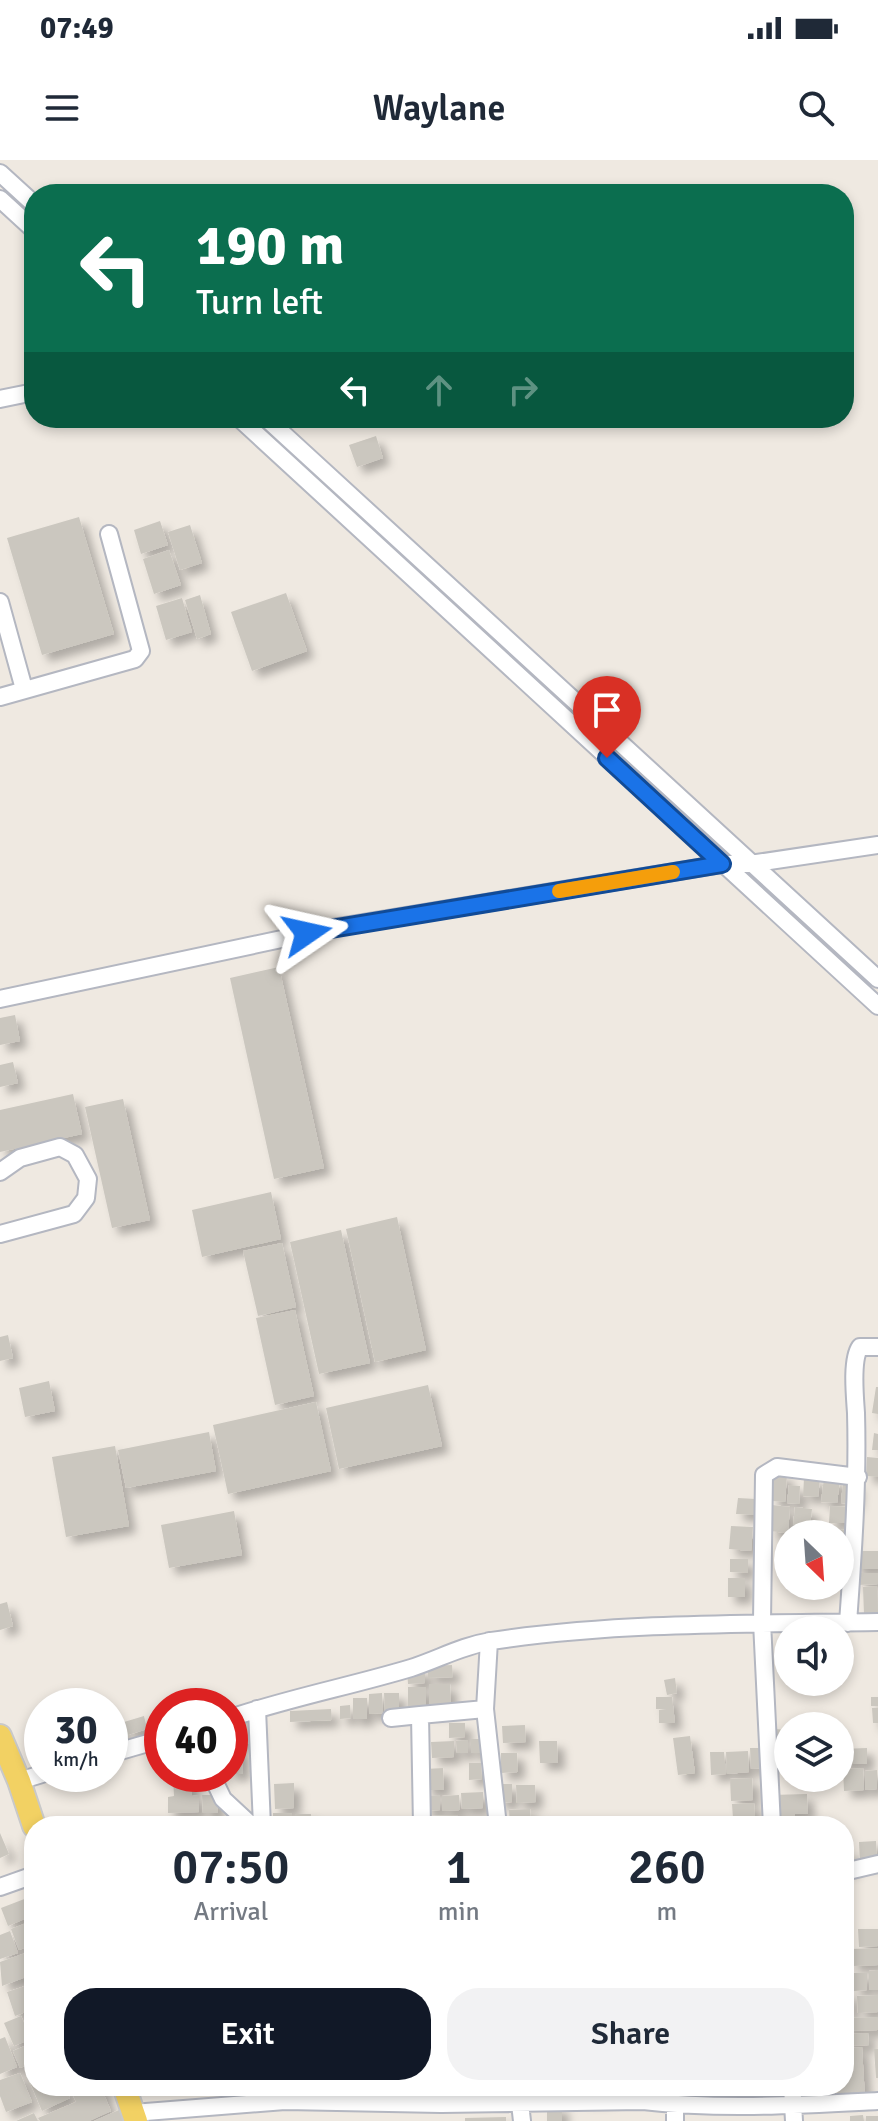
<!DOCTYPE html>
<style>
:root{--surface:#fff;--page:#f2f2f3;--text:#1f2937;--muted:#747a83;--accent:#111827}
body{margin:0;font-family:Signika,sans-serif;background:var(--page);color:var(--text);height:100vh;display:flex;flex-direction:column;font-size:30px;white-space:nowrap}
*{box-sizing:border-box;margin:0}
p{font-size:26px;color:var(--muted)}
.icon{flex:none;width:44px;height:44px;fill:none;stroke:currentColor;stroke-width:2;stroke-linecap:round;stroke-linejoin:round}
.map{position:relative;flex:1;overflow:hidden}
.sheet{position:absolute;left:24px;top:1656px;width:830px;height:280px;display:flex;flex-direction:column;background:var(--surface);border-radius:32px;box-shadow:0 4px 12px #0003}
.sheet>*{flex:none}
.banner{position:absolute;left:24px;top:24px;width:830px;height:244px;border-radius:32px;box-shadow:0 4px 12px #0003;background:#0b6e4f;color:#fff;overflow:hidden}
.needle{width:52px;rotate:155deg}
.tools{position:absolute;left:774px;top:1360px;display:grid;gap:16px}
.tools a{display:grid;place-items:center;width:80px;height:80px;border-radius:50%;background:var(--surface);box-shadow:0 4px 12px #0003;font-size:40px}
.speed{position:absolute;left:24px;top:1528px;display:flex;gap:16px;font-size:40px;font-weight:700;text-align:center}
.speed>*{display:grid;place-content:center;width:104px;height:104px;border-radius:50%;background:var(--surface);box-shadow:0 4px 12px #0003;line-height:1}
.speed small{font-size:20px;font-weight:400}
.speed .limit{border:12px solid #d22;background:#fff;color:#111}
.pin{position:absolute;display:grid;place-items:center;width:68px;height:68px;color:#fff;margin:-82px -34px;border-radius:50% 50% 50% 0;rotate:-45deg;box-shadow:0 0 8px #0007}
.pin .icon{rotate:45deg}
.me{position:absolute;width:88px;margin:-44px;rotate:79deg;stroke-linejoin:round;filter:drop-shadow(0 0 6px #0008)}
.turn{display:flex;align-items:center;gap:28px;height:168px;padding:0 40px;font-size:36px}
.turn .icon{width:104px;height:104px;stroke-width:2.5}
.turn b{display:block;font-size:56px;line-height:68px}
.lanes{display:flex;align-items:center;height:76px;padding:0 40px;background:#0003;justify-content:center;gap:40px;direction:ltr}
.lanes .off{opacity:.35}
.eta{display:flex;justify-content:space-evenly;align-items:center;height:136px;text-align:center}
.eta b{font-size:48px;font-weight:600;line-height:56px}
.action{display:flex;gap:16px;margin-top:auto;padding:16px 40px}
.action a{flex:1;height:92px;border-radius:32px;background:var(--accent);color:#fff;font-size:32px;font-weight:600;line-height:92px;text-align:center}
.action a+a{background:var(--page);color:var(--text)}
.status{display:flex;justify-content:space-between;align-items:center;height:56px;padding:0 40px;background:var(--surface);direction:ltr}
.status svg{height:22px;fill:currentColor}
header{display:flex;justify-content:space-between;align-items:center;height:104px;padding:0 40px;background:var(--surface);font-size:36px;font-weight:600}
.map>svg:first-child{display:block}
.building{fill:#cbc7bf;filter:url(#shadow)}
.lines{fill:none;stroke-linecap:round;stroke-linejoin:round}
.minor-casing{stroke:#b4b7c1;stroke-width:20}
.major-casing{stroke:#c9c9c9;stroke-width:26}
.minor{stroke:#fff;stroke-width:16}
.major{stroke:#f2d163;stroke-width:22}
.route-casing{stroke:#114b97;stroke-width:20}
.route{stroke:#1a73e8;stroke-width:14}
.slow{stroke:#f59e0b;stroke-width:14}
</style>
<div class="status"><b>07:49</b><svg viewBox="0 0 49 12"><path d="M0 12V9h3v3zM5 12V6h3v6zM10 12V3h3v9zM15 12V0h3v12zM26 1h20v11H26zM47 4h2v5h-2z"/></svg></div>
<header><svg class="icon" aria-label="menu" viewBox="0 0 24 24"><path d="M4 6h16M4 12h16M4 18h16"/></svg>Waylane<svg class="icon" aria-label="search" viewBox="0 0 24 24"><circle cx="10" cy="10" r="6"/><path d="M15 15l6 6"/></svg></header>
<div class="map">
<svg width="878" height="1961" viewBox="0 0 878 1961">
<defs>
<filter id="shadow"><feDropShadow dx="7" dy="7" stdDeviation="4" flood-color="#0004"/></filter>
</defs>
<rect width="100%" height="100%" fill="#efe9e1"/>
<path class="building" d="M 376,276 L 383,298 L 357,307 L 349,285 Z
M 79,357 L 114,474 L 42,495 L 7,378 Z
M 160,361 L 168,385 L 141,394 L 134,370 Z
M 190,365 L 202,403 L 180,410 L 168,372 Z
M 169,390 L 181,425 L 154,434 L 143,399 Z
M 286,433 L 307,491 L 252,511 L 231,452 Z
M 200,435 L 211,474 L 197,479 L 185,440 Z
M 182,438 L 192,472 L 166,480 L 156,446 Z
M 279,807 L 324,1008 L 274,1019 L 230,818 Z
M 15,855 L 20,881 L 0,885 L 0,858 Z
M 13,902 L 18,923 L 0,927 L 0,905 Z
M 73,934 L 82,974 L 0,992 L 0,950 Z
M 123,939 L 150,1060 L 112,1068 L 85,947 Z
M 271,1032 L 281,1079 L 202,1097 L 192,1050 Z
M 397,1057 L 426,1190 L 375,1202 L 346,1069 Z
M 341,1070 L 370,1203 L 319,1214 L 290,1082 Z
M 282,1083 L 296,1147 L 258,1156 L 243,1091 Z
M 295,1150 L 314,1236 L 275,1245 L 256,1158 Z
M 8,1175 L 13,1198 L 0,1201 L 0,1177 Z
M 49,1221 L 55,1251 L 25,1257 L 19,1228 Z
M 428,1225 L 442,1286 L 339,1309 L 326,1248 Z
M 876,1227 L 878,1227 L 878,1254 L 872,1253 Z
M 316,1242 L 331,1311 L 228,1334 L 213,1265 Z
M 209,1272 L 216,1311 L 126,1328 L 118,1290 Z
M 874,1273 L 878,1274 L 878,1290 L 872,1290 Z
M 115,1286 L 129,1366 L 66,1377 L 52,1297 Z
M 867,1297 L 878,1298 L 878,1317 L 866,1316 Z
M 773,1314 L 787,1315 L 785,1342 L 771,1341 Z
M 804,1318 L 820,1319 L 818,1337 L 803,1336 Z
M 824,1318 L 840,1320 L 837,1343 L 821,1342 Z
M 843,1322 L 857,1323 L 855,1344 L 841,1343 Z
M 789,1325 L 800,1326 L 799,1344 L 787,1343 Z
M 738,1338 L 756,1339 L 755,1355 L 736,1354 Z
M 772,1345 L 790,1347 L 788,1373 L 769,1371 Z
M 830,1346 L 850,1347 L 849,1363 L 829,1363 Z
M 795,1347 L 812,1349 L 810,1366 L 793,1365 Z
M 234,1351 L 242,1395 L 169,1408 L 161,1365 Z
M 731,1366 L 753,1367 L 751,1391 L 729,1389 Z
M 815,1368 L 851,1370 L 849,1397 L 840,1396 L 840,1374 L 815,1374 Z
M 854,1391 L 878,1391 L 878,1409 L 854,1409 Z
M 730,1399 L 748,1399 L 748,1413 L 730,1412 Z
M 858,1413 L 878,1413 L 878,1424 L 858,1425 Z
M 728,1418 L 745,1418 L 745,1437 L 728,1437 Z
M 877,1426 L 878,1454 L 864,1455 L 863,1427 Z
M 7,1442 L 13,1466 L 0,1470 L 0,1444 Z
M 452,1505 L 453,1517 L 428,1518 L 428,1506 Z
M 425,1509 L 425,1523 L 408,1524 L 407,1510 Z
M 675,1518 L 677,1533 L 667,1535 L 664,1520 Z
M 429,1524 L 450,1524 L 451,1550 L 429,1551 Z
M 408,1527 L 426,1527 L 426,1549 L 408,1550 Z
M 382,1533 L 383,1553 L 369,1554 L 369,1534 Z
M 384,1533 L 399,1533 L 399,1552 L 385,1552 Z
M 656,1537 L 672,1537 L 675,1563 L 659,1563 L 659,1550 L 667,1549 L 656,1549 Z
M 871,1537 L 878,1537 L 878,1546 L 871,1546 Z
M 353,1538 L 367,1538 L 367,1559 L 353,1559 Z
M 350,1545 L 351,1558 L 340,1559 L 340,1546 Z
M 872,1548 L 878,1548 L 878,1563 L 873,1563 Z
M 331,1549 L 332,1560 L 290,1562 L 290,1551 Z
M 144,1556 L 147,1569 L 128,1575 L 124,1562 Z
M 255,1560 L 256,1584 L 235,1584 L 234,1561 Z
M 119,1563 L 124,1587 L 110,1589 L 110,1564 Z
M 449,1563 L 465,1563 L 465,1577 L 449,1578 Z
M 525,1565 L 526,1582 L 503,1583 L 502,1566 Z
M 774,1569 L 788,1570 L 788,1602 L 774,1602 Z
M 690,1576 L 695,1613 L 678,1615 L 673,1578 Z
M 471,1579 L 482,1579 L 482,1593 L 471,1593 Z
M 468,1580 L 468,1593 L 457,1593 L 456,1581 Z
M 454,1581 L 454,1597 L 432,1598 L 431,1582 Z
M 539,1581 L 557,1581 L 558,1603 L 540,1603 Z
M 230,1588 L 242,1588 L 243,1614 L 230,1614 Z
M 750,1588 L 763,1588 L 764,1608 L 751,1609 Z
M 867,1588 L 867,1604 L 842,1604 L 841,1589 Z
M 748,1591 L 749,1612 L 727,1614 L 726,1592 Z
M 710,1592 L 724,1592 L 726,1614 L 711,1615 Z
M 501,1593 L 517,1593 L 518,1612 L 501,1613 Z
M 469,1603 L 481,1603 L 482,1619 L 469,1620 Z
M 443,1608 L 444,1630 L 425,1630 L 425,1609 Z
M 863,1608 L 864,1630 L 844,1631 L 843,1609 Z
M 877,1610 L 877,1629 L 865,1630 L 865,1611 Z
M 192,1617 L 192,1636 L 199,1635 L 199,1652 L 168,1653 L 168,1637 L 174,1636 L 173,1618 Z
M 752,1618 L 753,1640 L 731,1641 L 730,1619 Z
M 294,1623 L 294,1648 L 275,1649 L 274,1624 Z
M 497,1624 L 512,1624 L 512,1642 L 498,1643 Z
M 516,1625 L 535,1625 L 536,1642 L 517,1643 Z
M 483,1632 L 483,1648 L 462,1649 L 461,1633 Z
M 807,1634 L 808,1654 L 795,1654 L 795,1666 L 779,1666 L 771,1635 Z
M 202,1635 L 217,1635 L 218,1653 L 203,1653 Z
M 440,1635 L 440,1650 L 425,1651 L 424,1636 Z
M 459,1635 L 460,1650 L 442,1651 L 442,1636 Z
M 754,1643 L 755,1657 L 733,1659 L 732,1644 Z
M 530,1649 L 531,1666 L 510,1666 L 509,1650 Z
M 273,1653 L 292,1653 L 292,1666 L 273,1666 Z
M 295,1654 L 311,1654 L 312,1665 L 295,1665 Z
M 458,1655 L 458,1666 L 431,1666 L 430,1656 Z
M 198,1658 L 198,1666 L 173,1666 L 173,1659 Z
M 0,1673 L 9,1694 L 0,1698 Z
M 876,1681 L 877,1703 L 860,1703 L 859,1682 Z
M 844,1691 L 853,1691 L 854,1709 L 844,1709 Z
M 27,1738 L 34,1755 L 8,1766 L 1,1748 Z
M 34,1760 L 34,1784 L 19,1790 L 11,1769 Z
M 858,1769 L 878,1769 L 878,1786 L 859,1787 Z
M 10,1771 L 18,1793 L 0,1799 L 0,1775 Z
M 878,1788 L 878,1805 L 852,1806 L 851,1789 Z
M 34,1790 L 34,1814 L 2,1826 L 0,1802 Z
M 878,1810 L 878,1830 L 869,1830 L 869,1811 Z
M 867,1812 L 867,1830 L 854,1831 L 854,1813 Z
M 34,1823 L 34,1849 L 15,1856 L 7,1832 Z
M 844,1833 L 851,1833 L 852,1853 L 844,1853 Z
M 878,1835 L 878,1852 L 858,1853 L 857,1836 Z
M 34,1851 L 34,1874 L 26,1854 Z
M 21,1856 L 31,1879 L 14,1886 L 4,1863 Z
M 878,1857 L 878,1870 L 844,1871 L 844,1858 Z
M 868,1873 L 869,1885 L 844,1886 L 844,1874 Z
M 5,1877 L 17,1907 L 0,1914 L 0,1879 Z
M 34,1882 L 34,1902 L 20,1908 L 13,1891 Z
M 862,1887 L 865,1938 L 838,1940 L 837,1926 L 844,1926 L 844,1889 Z
M 874,1889 L 878,1889 L 878,1918 L 876,1918 Z
M 20,1913 L 32,1942 L 6,1952 L 0,1936 L 0,1920 Z
M 34,1918 L 34,1926 L 65,1926 L 70,1938 L 42,1951 L 29,1920 Z
M 69,1926 L 110,1926 L 102,1930 L 111,1951 L 89,1961 L 40,1961 L 38,1958 L 76,1942 Z
M 298,1926 L 330,1926 L 331,1929 L 299,1932 Z
M 457,1926 L 476,1926 L 476,1934 L 457,1935 Z
M 491,1926 L 506,1926 L 506,1935 L 491,1936 Z
M 523,1926 L 573,1926 L 573,1931 L 523,1933 Z
M 584,1926 L 606,1926 L 607,1938 L 584,1939 Z
M 647,1926 L 665,1926 L 666,1936 L 647,1937 Z
M 752,1926 L 775,1926 L 775,1937 L 752,1937 Z
M 547,1946 L 562,1946 L 562,1961 L 547,1961 Z
M 119,1950 L 123,1961 L 94,1961 Z
M 34,1953 L 38,1961 L 16,1961 Z
M 863,1955 L 864,1961 L 850,1961 L 850,1956 Z
M 866,1956 L 878,1956 L 878,1961 L 866,1961 Z
M 506,1957 L 506,1961 L 465,1961 L 465,1958 Z"/>
<g class="lines">
<g class="minor-casing">
<path id="minor" d="M 0,13 L 34,44
M 0,39 L 34,70
M 0,239 L 34,232
M 239,258 L 878,846
M 266,258 L 878,819
M 0,442 L 24,529
M 0,537 L 135,499 L 141,491 L 109,374
M 0,839 L 338,767 L 722,704 L 750,704 L 878,685
M 0,1012 L 20,998 L 60,987 L 75,995 L 88,1019 L 86,1038 L 74,1054 L 0,1074
M 848,1463 C 853,1393 858,1324 856,1253 C 855,1237 851,1200 860,1187 L 878,1187
M 489,1481 L 485,1549 L 498,1666
M 257,1549 L 262,1666
M 420,1555 L 485,1549
M 230,1558 C 289,1538 351,1526 411,1508 C 439,1499 461,1486 491,1481 C 619,1462 749,1464 878,1462
M 391,1558 L 420,1555 L 422,1666
M 110,1594 L 162,1579
M 211,1614 L 223,1639 L 252,1666
M 19,1621 L 42,1614
M 772,1666 L 762,1462 L 764,1315 L 777,1307 L 858,1317
M 844,1712 L 878,1704
M 0,1727 L 34,1715
M 518,1926 L 522,1961
M 792,1926 L 794,1961
M 133,1953 L 285,1941 L 441,1944 L 643,1941 C 720,1950 800,1945 878,1941
M 675,1961 L 675,1945"/>
</g>
<g class="major-casing">
<path id="major" d="M 0,1576 L 19,1621 L 34,1666
M 124,1926 L 136,1961"/>
</g>
<use href="#minor" class="minor"/>
<use href="#major" class="major"/>
</g>
<g class="lines">
<g class="route-casing">
<path id="route" d="M 307,773 L 722,704 L 607,598"/>
</g>
<use href="#route" class="route"/>
<path class="slow" d="M 559,731 L 673,712"/>
</g>
</svg>
<div class="tools">
<a><svg class="needle" viewBox="-14 -14 28 28"><path d="M0-13l5 13h-10z" fill="#e53935"/><path d="M0 13l5-13h-10z" fill="#747a83"/></svg></a>
<a><svg class="icon" aria-label="sound" viewBox="0 0 24 24"><path d="M4 9h4l5-4v14l-5-4H4zM17 9q2 3 0 6"/></svg></a>
<a><svg class="icon" aria-label="layers" viewBox="0 0 24 24"><path d="M12 4l9 5-9 5-9-5zM3 14l9 5 9-5"/></svg></a>
</div>
<div class="speed"><div>30<small>km/h</small></div><div class="limit">40</div></div>
<div class="pin" style="left:607px;top:598px;background:#d93025"><svg class="icon" aria-label="arrive" viewBox="0 0 24 24"><path d="M6 21V4h12l-3 4 3 4H6"/></svg></div>
<svg class="me" style="left:307px;top:773px" viewBox="-20 -20 40 40"><path d="M0-17L14 15 0 8-14 15z" fill="#1a73e8" stroke="#fff" stroke-width="4"/></svg>
<div class="banner">
<div class="turn"><svg class="icon" aria-label="left" viewBox="0 0 24 24"><path d="M17 20v-9H6M10 6l-5 5 5 5"/></svg><div><b>190 m</b>Turn left</div></div>
<div class="lanes"><svg class="icon" aria-label="left" viewBox="0 0 24 24"><path d="M17 20v-9H6M10 6l-5 5 5 5"/></svg><svg class="icon off" aria-label="ahead" viewBox="0 0 24 24"><path d="M12 20V5M6 11l6-6 6 6"/></svg><svg class="icon off" aria-label="right" viewBox="0 0 24 24"><path d="M7 20v-9h11M14 6l5 5-5 5"/></svg></div>
</div>
<section class="sheet">
<div class="eta">
<div><b>07:50</b><p>Arrival</p></div>
<div><b>1</b><p>min</p></div>
<div><b>260</b><p>m</p></div>
</div>
<div class="action"><a>Exit</a><a>Share</a></div>
</section>
</div>
